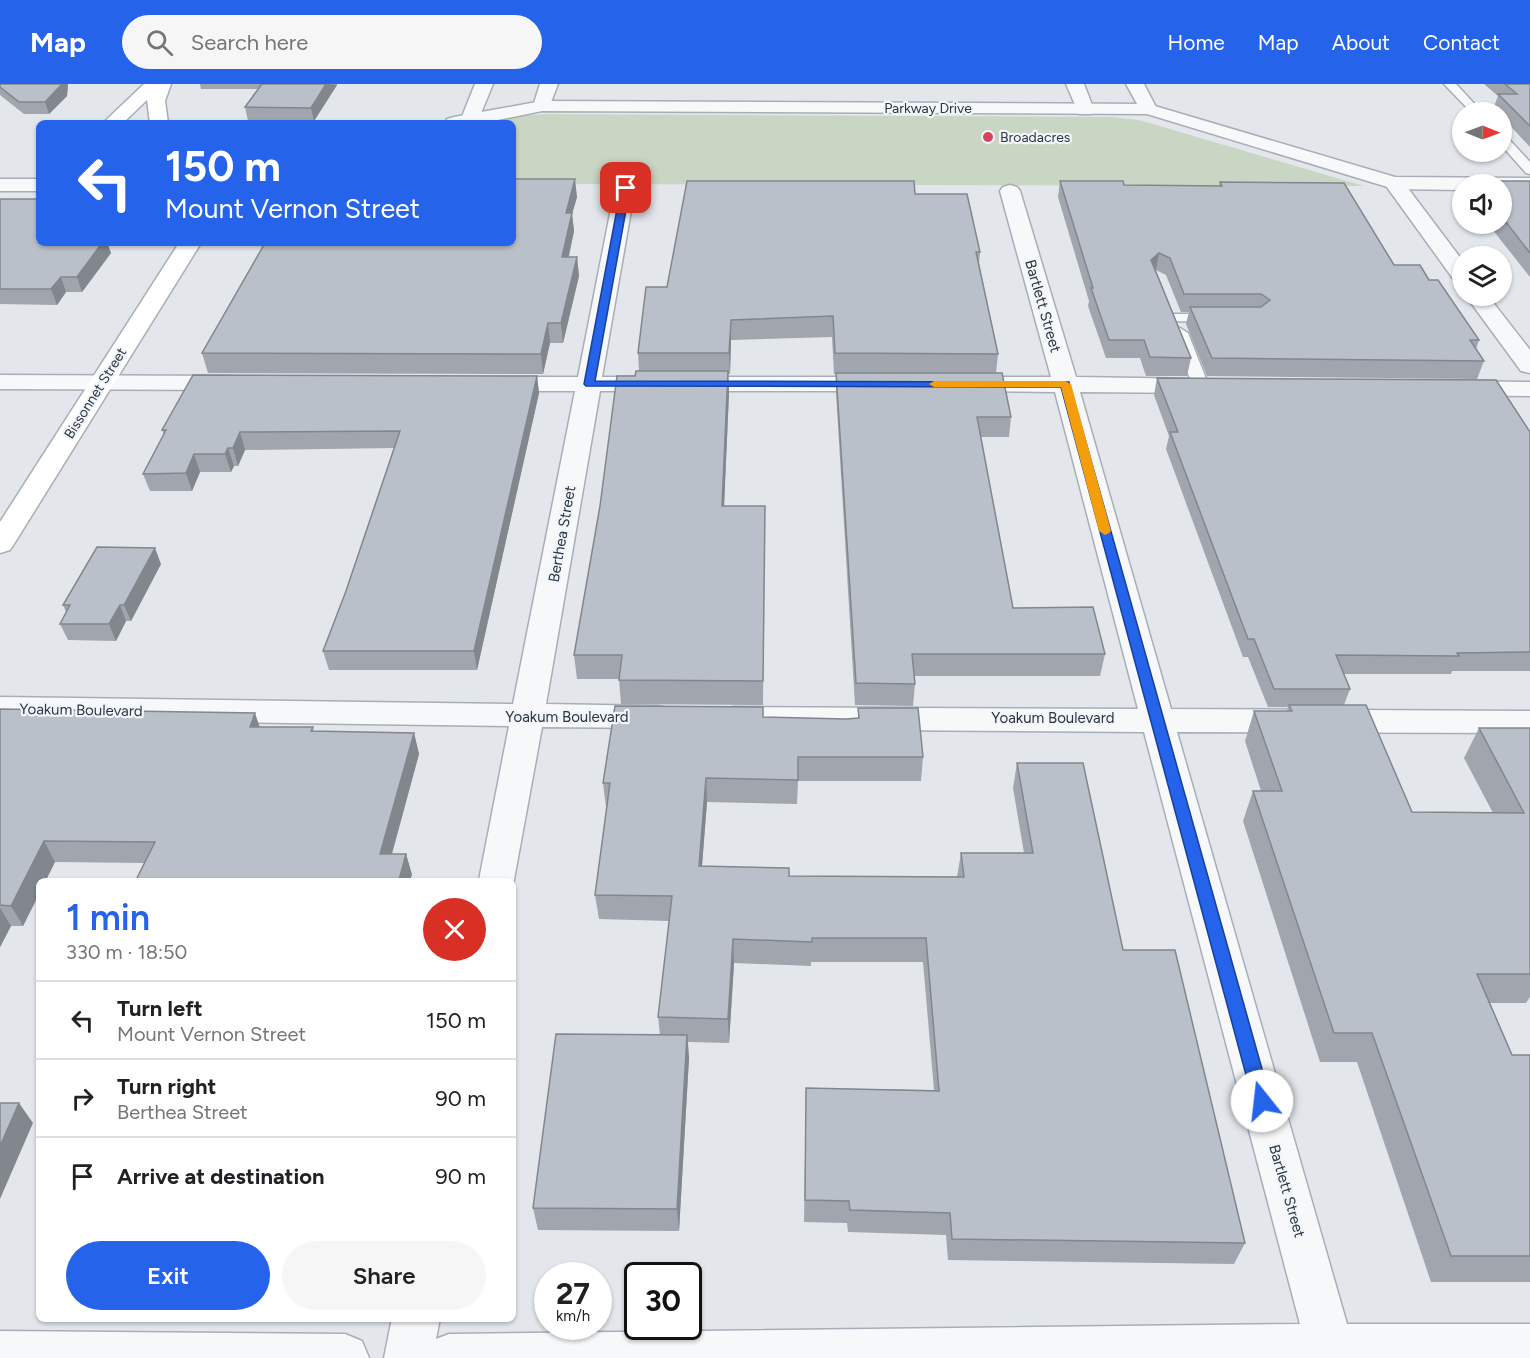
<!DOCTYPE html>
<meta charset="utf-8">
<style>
:root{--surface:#fff;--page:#f6f6f6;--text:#202124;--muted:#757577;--line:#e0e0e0;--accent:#2563eb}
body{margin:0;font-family:Figtree,sans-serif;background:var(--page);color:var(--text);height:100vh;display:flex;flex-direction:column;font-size:22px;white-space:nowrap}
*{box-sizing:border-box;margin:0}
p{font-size:20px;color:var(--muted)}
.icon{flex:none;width:33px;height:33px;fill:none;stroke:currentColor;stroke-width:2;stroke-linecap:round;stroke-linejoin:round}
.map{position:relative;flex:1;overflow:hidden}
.panel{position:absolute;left:36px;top:794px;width:480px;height:444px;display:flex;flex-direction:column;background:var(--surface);border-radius:9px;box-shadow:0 2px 4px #0004}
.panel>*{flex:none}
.top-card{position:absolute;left:36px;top:36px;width:480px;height:126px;border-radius:9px;box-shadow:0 2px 4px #0004;background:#2563eb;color:#fff;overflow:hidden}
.needle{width:39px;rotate:91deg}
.fabs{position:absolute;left:1452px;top:18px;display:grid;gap:12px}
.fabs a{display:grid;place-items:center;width:60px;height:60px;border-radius:50%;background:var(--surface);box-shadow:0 2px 4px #0004;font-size:30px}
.speed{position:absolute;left:534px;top:1178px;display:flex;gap:12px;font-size:30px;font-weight:700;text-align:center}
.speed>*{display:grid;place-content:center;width:78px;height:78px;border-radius:50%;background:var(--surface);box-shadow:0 2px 4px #0004;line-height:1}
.speed small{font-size:15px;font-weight:400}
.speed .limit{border:3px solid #111;border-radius:9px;background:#fff;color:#111}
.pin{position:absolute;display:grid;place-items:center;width:51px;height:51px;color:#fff;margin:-26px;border-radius:12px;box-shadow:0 3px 9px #0006}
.me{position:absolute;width:66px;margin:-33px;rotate:344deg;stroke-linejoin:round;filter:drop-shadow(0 0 4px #0008)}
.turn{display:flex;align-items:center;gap:21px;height:126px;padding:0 30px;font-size:27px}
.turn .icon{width:78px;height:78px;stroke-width:2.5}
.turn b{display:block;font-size:42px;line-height:51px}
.round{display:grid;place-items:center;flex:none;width:63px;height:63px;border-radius:32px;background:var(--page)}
.head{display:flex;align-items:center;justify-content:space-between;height:102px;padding:0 30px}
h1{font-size:36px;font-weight:600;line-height:45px;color:var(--accent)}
.cta{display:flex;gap:12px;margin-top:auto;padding:12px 30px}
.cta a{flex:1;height:69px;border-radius:36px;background:var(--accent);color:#fff;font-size:24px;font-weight:600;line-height:69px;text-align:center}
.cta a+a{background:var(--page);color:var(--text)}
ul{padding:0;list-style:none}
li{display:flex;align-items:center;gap:18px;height:78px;padding:0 30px;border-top:2px solid var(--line)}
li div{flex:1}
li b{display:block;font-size:22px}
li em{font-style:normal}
header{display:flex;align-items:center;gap:36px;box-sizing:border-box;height:84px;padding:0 30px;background:var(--accent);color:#fff}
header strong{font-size:28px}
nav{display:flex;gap:33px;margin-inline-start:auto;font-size:21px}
.search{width:420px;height:54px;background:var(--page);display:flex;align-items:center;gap:15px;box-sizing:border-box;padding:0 21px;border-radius:33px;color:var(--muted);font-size:22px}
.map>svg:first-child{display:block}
.green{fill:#c9d6c4}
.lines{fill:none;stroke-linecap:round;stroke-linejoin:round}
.service-casing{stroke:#a8aeb7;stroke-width:3}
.minor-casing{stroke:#a8aeb7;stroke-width:3}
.tertiary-casing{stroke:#a8aeb7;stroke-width:3}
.secondary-casing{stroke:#a8aeb7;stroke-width:3}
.service{fill:#f6f8fa;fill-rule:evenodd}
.minor{fill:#f6f8fa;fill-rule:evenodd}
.tertiary{fill:#f6f8fa;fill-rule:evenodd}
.secondary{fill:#fff;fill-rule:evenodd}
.wall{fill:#a0a5ae}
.shaded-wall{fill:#82868d}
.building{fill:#bac0ca;stroke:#82868d;stroke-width:1.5}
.route{fill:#2563eb;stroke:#184099;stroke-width:1.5}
.slow{fill:#f59e0b}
.poi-dot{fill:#d4455f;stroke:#f3f6f9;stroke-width:2}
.labels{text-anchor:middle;stroke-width:4.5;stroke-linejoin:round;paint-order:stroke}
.far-street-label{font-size:14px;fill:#2a3545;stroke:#f3f6f9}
.far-poi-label{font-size:14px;fill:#2a3545;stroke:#f3f6f9;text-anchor:start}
.street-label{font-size:15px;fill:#2a3545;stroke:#f3f6f9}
</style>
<header>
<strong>Map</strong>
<div class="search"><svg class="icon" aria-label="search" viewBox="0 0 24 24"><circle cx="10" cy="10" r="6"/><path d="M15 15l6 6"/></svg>Search here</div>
<nav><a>Home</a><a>Map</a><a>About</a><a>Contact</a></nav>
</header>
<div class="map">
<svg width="1530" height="1274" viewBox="0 0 1530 1274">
<rect width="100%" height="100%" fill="#e3e7ec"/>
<path class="green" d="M 545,30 L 1110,33 L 1139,36 L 1364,102 L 513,100 L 513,39 L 490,39 L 514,32 Z"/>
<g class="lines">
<g class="service-casing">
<path id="service" d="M 1444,0 L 1456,0 L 1482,28 L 1471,28 Z
M 1502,51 L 1506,52 L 1530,78 L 1530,90 L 1526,89 L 1502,62 Z
M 1174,230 L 1215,230 L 1222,234 L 1215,238 L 1169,237 L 1167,234 L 1169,231 Z
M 1180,244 L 1188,249 L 1209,302 L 1207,305 L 1201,307 L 1193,302 L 1172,249 Z"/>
</g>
<g class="minor-casing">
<path id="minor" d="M 475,0 L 493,0 L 477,39 L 463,39 L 461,35 Z
M 540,0 L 558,0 L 548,26 L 536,26 L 533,22 Z
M 1066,0 L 1084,0 L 1094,26 L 1091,30 L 1079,30 Z
M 1126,0 L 1144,0 L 1157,25 L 1154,29 L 1142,29 Z
M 1394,93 L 1401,95 L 1462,176 L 1462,198 L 1454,196 L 1384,99 L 1387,95 Z
M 0,95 L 39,95 L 39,107 L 0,107 Z
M 625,98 L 632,100 L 635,104 L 602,293 L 880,293 L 889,295 L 892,300 L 889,305 L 880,307 L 600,307 L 546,620 L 658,622 L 670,625 L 674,633 L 670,641 L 658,644 L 542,643 L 513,801 L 513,796 L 479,796 L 509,642 L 0,635 L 0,613 L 513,620 L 575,307 L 494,307 L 485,305 L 482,300 L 485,295 L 494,293 L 578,293 L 615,104 L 618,100 Z
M 1010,101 L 1017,103 L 1020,107 L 1076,293 L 1201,295 L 1210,297 L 1213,302 L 1210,307 L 1201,309 L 1080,308 L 1171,625 L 1530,627 L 1530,649 L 1177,648 L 1347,1240 L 1530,1240 L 1530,1274 L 384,1274 L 392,1234 L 440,1234 L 436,1255 L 449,1250 L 1300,1240 L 1144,648 L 734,645 L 722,642 L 718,634 L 722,626 L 734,623 L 1138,625 L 1055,308 L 959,307 L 950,305 L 947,300 L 950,295 L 959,293 L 1051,293 L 1000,107 L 1003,103 Z
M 1466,212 L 1488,212 L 1530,266 L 1530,289 L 1521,287 Z
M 0,291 L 232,292 L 241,294 L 244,299 L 241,304 L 232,306 L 0,305 Z
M 1457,297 L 1530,298 L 1530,312 L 1457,311 L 1448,309 L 1445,304 L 1448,299 Z
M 0,1247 L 345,1250 L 362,1257 L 369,1274 L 0,1274 Z"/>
</g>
<g class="tertiary-casing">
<path id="tertiary" d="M 542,17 L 1148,20 L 1395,93 L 1530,94 L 1530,106 L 1502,106 L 1502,100 L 1462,100 L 1462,106 L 1394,105 L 1147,30 L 542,27 L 483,39 L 445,39 L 447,35 L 454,33 Z"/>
</g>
<g class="secondary-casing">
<path id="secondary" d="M 144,0 L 171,0 L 165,17 L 168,39 L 150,39 L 147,16 L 123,39 L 103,39 Z
M 179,159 L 201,159 L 14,460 L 10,466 L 0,469 L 0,438 Z"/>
</g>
<use href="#service" class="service"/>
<use href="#minor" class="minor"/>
<use href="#tertiary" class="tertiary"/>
<use href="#secondary" class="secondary"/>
</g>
<path class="wall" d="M 0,0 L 68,0 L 67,12 L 49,30 L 24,30 L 0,11 Z
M 200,0 L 337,0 L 337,1 L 314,37 L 248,37 L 245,23 L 258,5 L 201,5 Z
M 1484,0 L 1530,0 L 1530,63 L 1502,33 L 1502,28 L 1497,28 L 1493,25 L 1498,12 Z
M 1060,97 L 1124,101 L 1219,102 L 1220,98 L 1394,181 L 1429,196 L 1479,256 L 1476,265 L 1484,277 L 1477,295 L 1207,292 L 1186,240 L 1189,228 L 1181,228 L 1166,191 L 1156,186 L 1191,274 L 1187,292 L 1146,292 L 1140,274 L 1106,274 L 1088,222 L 1089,217 L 1058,113 Z
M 1472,97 L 1530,97 L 1530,193 L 1488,140 L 1502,140 L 1502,100 L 1471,100 Z
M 915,110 L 980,168 L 979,179 L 998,270 L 996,289 L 1011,333 L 1009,353 L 981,353 L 1013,524 L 1105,570 L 1100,592 L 914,592 L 915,600 L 913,622 L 855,621 L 836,309 L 836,290 L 834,290 L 832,253 L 731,256 L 730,290 L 728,290 L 729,309 L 724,422 L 765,422 L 763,621 L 621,620 L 619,595 L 577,595 L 574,571 L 635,292 L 639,287 L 638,269 L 667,203 Z
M 577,113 L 572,130 L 574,147 L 569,173 L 577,173 L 579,192 L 563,259 L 550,259 L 543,290 L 208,289 L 202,269 Z
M 0,115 L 39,159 L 107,159 L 111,169 L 82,208 L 66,208 L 57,221 L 0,220 Z
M 537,292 L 539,309 L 477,586 L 329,586 L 323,567 L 346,507 L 394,364 L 245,366 L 238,382 L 234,382 L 231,388 L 200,388 L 192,407 L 150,407 L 143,390 L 164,351 L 162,346 Z
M 1157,294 L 1530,348 L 1530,587 L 1452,587 L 1451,590 L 1344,590 L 1350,605 L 1344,621 L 1412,728 L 1493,729 L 1464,674 L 1479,644 L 1530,644 L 1530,913 L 1526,919 L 1490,919 L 1512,971 L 1530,971 L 1530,1198 L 1431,1198 L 1357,978 L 1320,978 L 1243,737 L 1253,707 L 1261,707 L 1245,657 L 1254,627 L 1287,627 L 1288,623 L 1268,623 L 1248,573 L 1243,573 L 1166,365 L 1169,352 L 1154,311 Z
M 161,480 L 131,537 L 126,537 L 116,557 L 68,556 L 60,540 L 66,528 L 63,521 Z
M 858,624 L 923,673 L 921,697 L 798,697 L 797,720 L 707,718 L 702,782 L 789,792 L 957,793 L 961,769 L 1024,769 L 1013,704 L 1017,679 L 1123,866 L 1245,1159 L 1234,1180 L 948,1176 L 946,1151 L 848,1148 L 847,1139 L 804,1138 L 806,1004 L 934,1006 L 923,878 L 811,878 L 811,882 L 734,879 L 729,959 L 688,958 L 689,974 L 679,1147 L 538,1146 L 533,1124 L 660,951 L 658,933 L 669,837 L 599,835 L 595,811 L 607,723 L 606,723 L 603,699 L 763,633 L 846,635 L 858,634 Z
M 0,625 L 260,643 L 313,643 L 314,648 L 414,649 L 419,670 L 392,770 L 406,770 L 412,791 L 145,779 L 55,778 L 46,796 L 39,796 L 39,810 L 23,842 L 11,842 L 0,863 Z"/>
<path class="shaded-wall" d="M 62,0 L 68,0 L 67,12 L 49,30 L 45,18 Z
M 326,0 L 337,1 L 314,37 L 311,24 Z
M 575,95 L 577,113 L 572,130 L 574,147 L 564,192 L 562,173 L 566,129 Z
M 94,159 L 107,159 L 111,169 L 82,208 L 77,193 Z
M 1159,169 L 1156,186 L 1151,176 Z
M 577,173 L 579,192 L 563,259 L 561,239 Z
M 61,193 L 66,208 L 57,221 L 51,205 Z
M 731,236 L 731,256 L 730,290 L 729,269 Z
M 548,239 L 550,259 L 543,290 L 541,270 Z
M 728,287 L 729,309 L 723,446 L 722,422 Z
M 537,292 L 539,309 L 477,586 L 474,567 Z
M 240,348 L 245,366 L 238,382 L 233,364 Z
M 228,364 L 234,382 L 231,388 L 225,370 Z
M 194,370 L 200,388 L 192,407 L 186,389 Z
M 155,464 L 161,480 L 131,537 L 124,521 Z
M 120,521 L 126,537 L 116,557 L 109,540 Z
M 255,629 L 262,650 L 250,643 Z
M 414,649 L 419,670 L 386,791 L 380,770 Z
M 706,694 L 707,718 L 700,806 L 699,782 Z
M 44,757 L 55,778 L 46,796 L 39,796 L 39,810 L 23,842 L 11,822 Z
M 406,770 L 412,791 L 410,796 L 399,796 Z
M 0,824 L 11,842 L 0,863 Z
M 733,855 L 734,879 L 729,959 L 728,935 Z
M 687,951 L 689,974 L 679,1147 L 677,1125 Z
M 19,1019 L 33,1039 L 0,1115 L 0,1062 Z"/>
<path class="building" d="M 0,0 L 62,0 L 45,18 L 19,18 L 0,3 Z
M 262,0 L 326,0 L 311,24 L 245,23 Z
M 1505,0 L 1530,0 L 1530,42 L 1498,10 L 1517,10 Z
M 513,95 L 575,95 L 566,129 L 572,129 L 562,173 L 577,173 L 561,239 L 548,239 L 541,270 L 202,269 L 265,159 L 513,159 Z
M 687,97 L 914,97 L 915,110 L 967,110 L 980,168 L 976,168 L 998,270 L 835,269 L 833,232 L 731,236 L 729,269 L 638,269 L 646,203 L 667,203 Z
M 1060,97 L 1123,97 L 1124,101 L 1222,102 L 1220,98 L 1344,99 L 1394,181 L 1420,181 L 1429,196 L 1438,196 L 1479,256 L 1470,256 L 1484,277 L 1212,274 L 1190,223 L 1261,223 L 1270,216 L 1261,210 L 1184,210 L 1170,174 L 1159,169 L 1151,176 L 1191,274 L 1150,273 L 1144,256 L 1109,256 L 1091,204 L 1093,204 Z
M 1472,97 L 1530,97 L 1530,169 L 1502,133 L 1502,100 L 1475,100 Z
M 0,115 L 39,115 L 39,159 L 102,159 L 77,193 L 61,193 L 51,205 L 0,205 Z
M 636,287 L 728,287 L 722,422 L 765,422 L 763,597 L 619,596 L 622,571 L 574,571 L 600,422 L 617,292 L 635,292 Z
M 836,289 L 1002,289 L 1011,333 L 977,333 L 1013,524 L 1093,523 L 1105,570 L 912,570 L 915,600 L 856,599 Z
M 193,291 L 537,292 L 474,567 L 323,567 L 346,507 L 400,347 L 240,348 L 233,364 L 228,364 L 225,370 L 194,370 L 186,389 L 143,390 L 166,346 L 162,346 Z
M 1157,294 L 1496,296 L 1530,348 L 1530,568 L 1457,569 L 1459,572 L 1336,571 L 1350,605 L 1274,605 L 1254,555 L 1248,555 L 1170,348 L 1178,348 Z
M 97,463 L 155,464 L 124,521 L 120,521 L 109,540 L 60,540 L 70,521 L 63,521 Z
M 1289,621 L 1366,621 L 1412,728 L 1524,729 L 1479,644 L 1530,644 L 1530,890 L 1477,890 L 1512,971 L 1530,971 L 1530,1172 L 1451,1172 L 1372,949 L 1334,949 L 1253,707 L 1282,707 L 1254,627 L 1292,627 Z
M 615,622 L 763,623 L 763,633 L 846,635 L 859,634 L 858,624 L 918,624 L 923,673 L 798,673 L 798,696 L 706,694 L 699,782 L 789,784 L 789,792 L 964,793 L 961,769 L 1033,769 L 1017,679 L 1083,679 L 1123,866 L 1175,866 L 1245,1159 L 952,1155 L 950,1129 L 850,1126 L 849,1117 L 805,1116 L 806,1004 L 939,1007 L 926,854 L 812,854 L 812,858 L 733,855 L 728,935 L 658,933 L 672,812 L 595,811 L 610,699 L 603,699 Z
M 0,625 L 255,629 L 250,643 L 313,643 L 311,647 L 414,649 L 380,770 L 406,770 L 399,796 L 136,796 L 155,758 L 44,757 L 11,822 L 0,821 Z
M 556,950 L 687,951 L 677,1125 L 533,1124 Z
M 0,1019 L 19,1019 L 0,1062 Z"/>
<path class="route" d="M 626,101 L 630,104 L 595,297 L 1069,298 L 1271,1017 L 1268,1022 L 1262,1024 L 1256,1022 L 1253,1017 L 1061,303 L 586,302 L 584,300 L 621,104 Z"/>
<path class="slow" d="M 1065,297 L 1071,300 L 1111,447 L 1109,449 L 1105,451 L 1099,447 L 1061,303 L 934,303 L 929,300 L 934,297 Z"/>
<circle class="poi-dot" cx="988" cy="53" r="6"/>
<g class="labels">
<g class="far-street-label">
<text x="928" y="29">Parkway Drive</text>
<text transform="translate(95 309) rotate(-58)" y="5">Bissonnet Street</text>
</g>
<g class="far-poi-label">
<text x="1000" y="58">Broadacres</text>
</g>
<g class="street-label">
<text transform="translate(1043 222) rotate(74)" y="5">Bartlett Street</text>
<text transform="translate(562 450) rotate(-80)" y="5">Berthea Street</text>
<text transform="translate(81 626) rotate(1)" y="5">Yoakum Boulevard</text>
<text x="567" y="638">Yoakum Boulevard</text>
<text x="1053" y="639">Yoakum Boulevard</text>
<text transform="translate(1287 1107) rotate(74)" y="5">Bartlett Street</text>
</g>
</g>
</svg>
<div class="fabs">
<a><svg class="needle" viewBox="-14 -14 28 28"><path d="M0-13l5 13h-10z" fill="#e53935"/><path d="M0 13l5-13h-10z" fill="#757577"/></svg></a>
<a><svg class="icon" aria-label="sound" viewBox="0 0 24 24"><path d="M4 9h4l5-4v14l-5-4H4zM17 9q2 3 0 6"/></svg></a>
<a><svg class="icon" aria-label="layers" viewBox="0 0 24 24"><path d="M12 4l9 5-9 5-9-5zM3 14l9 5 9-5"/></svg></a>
</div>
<div class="speed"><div>27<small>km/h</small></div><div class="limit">30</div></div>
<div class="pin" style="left:626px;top:104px;background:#d93025"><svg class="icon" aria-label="arrive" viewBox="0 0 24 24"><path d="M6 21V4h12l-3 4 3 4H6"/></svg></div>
<svg class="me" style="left:1262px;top:1017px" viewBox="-20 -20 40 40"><circle r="19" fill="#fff"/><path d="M0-13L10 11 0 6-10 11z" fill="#2563eb"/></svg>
<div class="top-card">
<div class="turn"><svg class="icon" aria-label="left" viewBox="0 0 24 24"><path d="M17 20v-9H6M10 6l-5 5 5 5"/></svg><div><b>150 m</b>Mount Vernon Street</div></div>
</div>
<section class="panel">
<div class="head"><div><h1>1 min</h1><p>330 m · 18:50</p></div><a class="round" style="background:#d93025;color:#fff"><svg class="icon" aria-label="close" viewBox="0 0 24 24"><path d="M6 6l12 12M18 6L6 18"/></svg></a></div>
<ul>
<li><svg class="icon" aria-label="left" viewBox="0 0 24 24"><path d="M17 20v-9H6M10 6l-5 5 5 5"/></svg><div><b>Turn left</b><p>Mount Vernon Street</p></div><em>150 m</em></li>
<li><svg class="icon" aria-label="right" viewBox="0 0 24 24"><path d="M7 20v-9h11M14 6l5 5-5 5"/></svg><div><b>Turn right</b><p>Berthea Street</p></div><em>90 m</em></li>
<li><svg class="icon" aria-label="arrive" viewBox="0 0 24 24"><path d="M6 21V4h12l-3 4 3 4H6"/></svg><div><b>Arrive at destination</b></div><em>90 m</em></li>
</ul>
<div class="cta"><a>Exit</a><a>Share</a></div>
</section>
</div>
